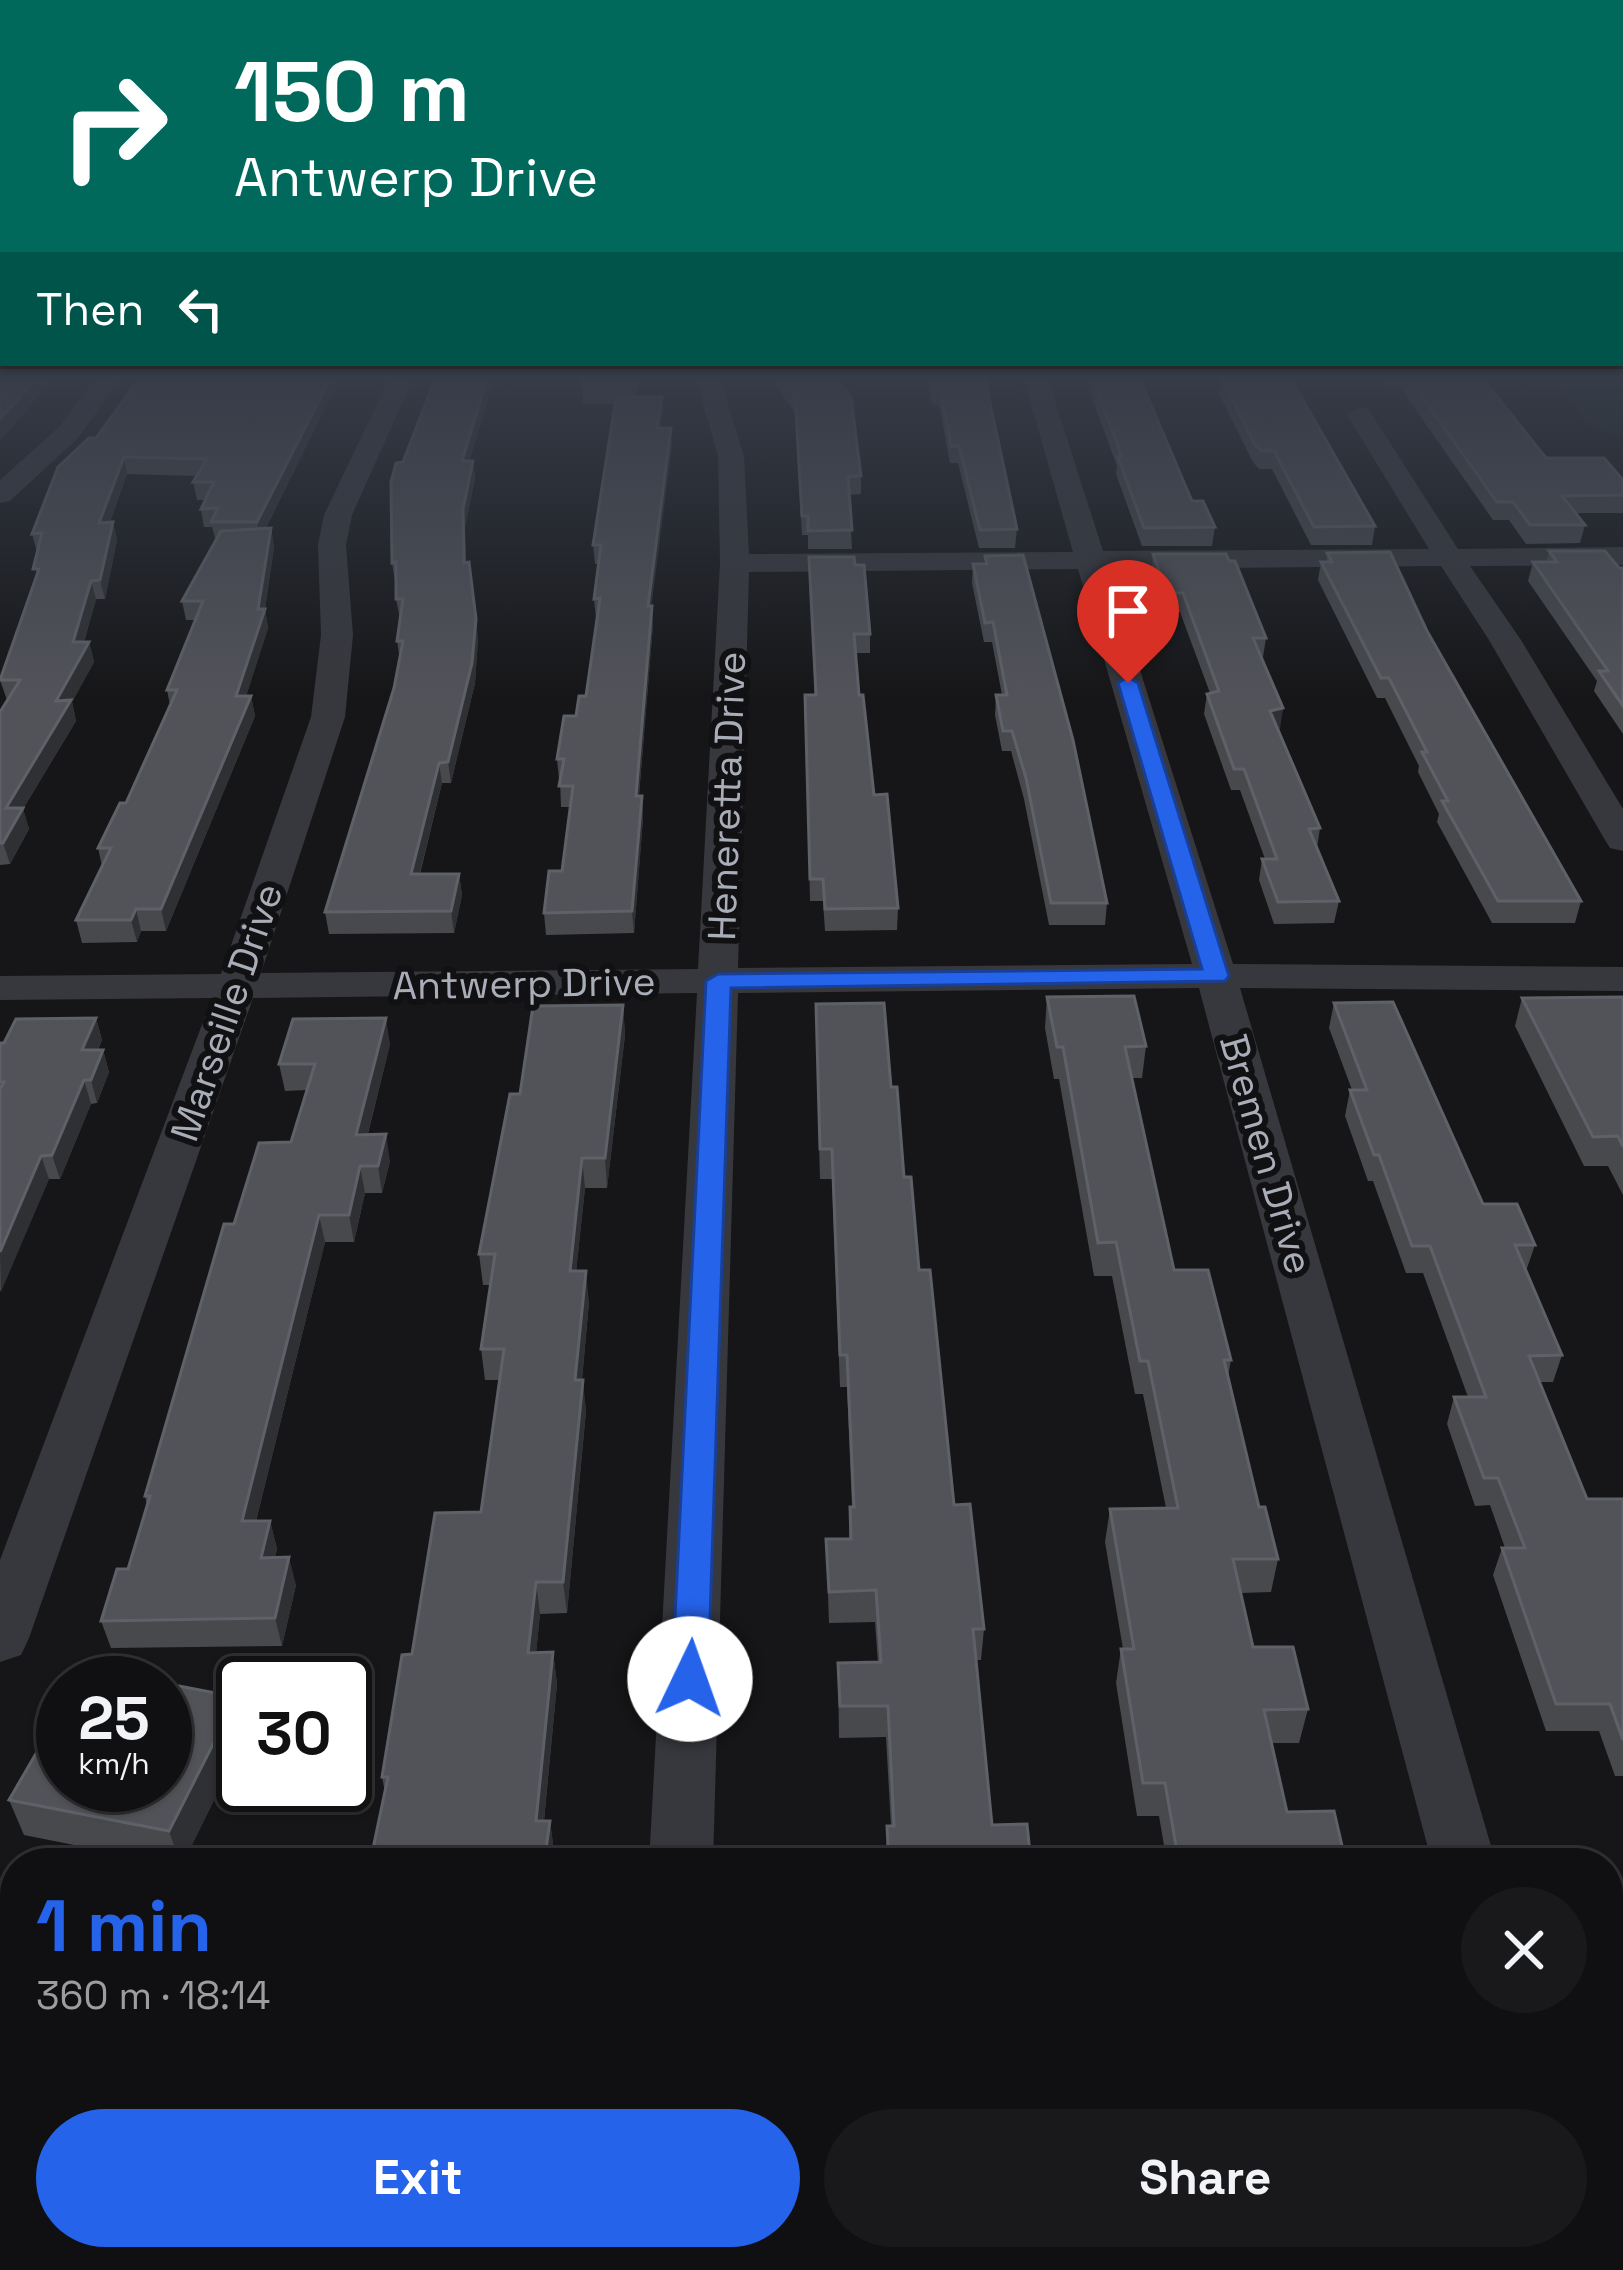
<!DOCTYPE html>
<meta charset="utf-8">
<style>
:root{--surface:#101012;--page:#19191b;--text:#f1f3f6;--muted:#9c9d9f;--line:#303032;--accent:#2563eb}
body{margin:0;font-family:"Space Grotesk",sans-serif;background:var(--page);color:var(--text);height:100vh;display:flex;flex-direction:column;font-size:45px;white-space:nowrap}
*{box-sizing:border-box;margin:0}
p{font-size:39px;color:var(--muted)}
.icon{flex:none;width:66px;height:66px;fill:none;stroke:currentColor;stroke-width:2;stroke-linecap:round;stroke-linejoin:round}
.map{position:relative;flex:1;overflow:hidden}
.details{position:absolute;left:0px;top:1848px;width:1623px;height:423px;display:flex;flex-direction:column;background:var(--surface);border-radius:48px 48px 0 0;box-shadow:0 3px 9px #0004,0 0 0 3px var(--line)}
.details>*{flex:none}
.hud{position:absolute;left:0px;top:0px;width:1623px;height:366px;box-shadow:0 3px 9px #0004,0 0 0 3px var(--line);background:#00695c;color:#fff;overflow:hidden}
.speed{position:absolute;left:36px;top:1656px;display:flex;gap:24px;font-size:60px;font-weight:700;text-align:center}
.speed>*{display:grid;place-content:center;width:156px;height:156px;border-radius:50%;background:var(--surface);box-shadow:0 3px 9px #0004,0 0 0 3px var(--line);line-height:1}
.speed small{font-size:30px;font-weight:400}
.speed .limit{border:6px solid #111;border-radius:18px;background:#fff;color:#111}
.pin{position:absolute;display:grid;place-items:center;width:102px;height:102px;color:#fff;margin:-123px -51px;border-radius:50% 50% 50% 0;rotate:-45deg;box-shadow:0 0 12px #0007}
.pin .icon{rotate:45deg}
.me{position:absolute;width:132px;margin:-66px;rotate:3deg;stroke-linejoin:round;filter:drop-shadow(0 0 9px #0008)}
.turn{display:flex;align-items:center;gap:42px;height:252px;padding:0 36px;font-size:54px}
.turn .icon{width:156px;height:156px;stroke-width:2.5}
.turn b{display:block;font-size:84px;line-height:102px}
.then{display:flex;align-items:center;height:114px;padding:0 36px;background:#0003;gap:24px;font-size:45px}
.round{display:grid;place-items:center;flex:none;width:126px;height:126px;border-radius:63px;background:var(--page)}
.overview{display:flex;align-items:center;justify-content:space-between;height:204px;padding:0 36px}
h1{font-size:72px;font-weight:600;line-height:90px;color:var(--accent)}
.cta{display:flex;gap:24px;margin-top:auto;padding:24px 36px}
.cta a{flex:1;height:138px;border-radius:72px;background:var(--accent);color:#fff;font-size:48px;font-weight:600;line-height:138px;text-align:center}
.cta a+a{background:var(--page);color:var(--text)}
.map>svg:first-child{display:block}
.green{fill:#1e261f}
.lines{fill:none;stroke-linecap:round;stroke-linejoin:round}
.minor{fill:#37383d;fill-rule:evenodd}
.wall{fill:#47494d}
.shaded-wall{fill:#2f3033}
.building{fill:#525359;stroke:#5f6168;stroke-width:3}
.route{fill:#2563eb;stroke:#184099;stroke-width:3}
.labels{text-anchor:middle;stroke-width:12;stroke-linejoin:round;paint-order:stroke}
.street-label{font-size:39px;fill:#a8adb8;stroke:#111113}
</style>
<div class="map">
<svg width="1623" height="2270" viewBox="0 0 1623 2270">
<rect width="100%" height="100%" fill="#161618"/>
<path class="green" d="M 1553,379 L 1623,379 L 1623,436 L 1589,426 Z"/>
<g class="lines">
<path class="minor" d="M 95,379 L 120,379 L 78,438 L 10,501 L 0,503 L 0,480 L 60,426 Z
M 389,379 L 413,379 L 352,515 L 346,545 L 353,635 L 345,717 L 261,973 L 698,969 L 720,563 L 718,456 L 696,379 L 720,379 L 744,456 L 749,554 L 1073,552 L 1024,379 L 1048,379 L 1103,551 L 1429,549 L 1347,415 L 1360,407 L 1369,410 L 1458,549 L 1623,547 L 1623,565 L 1470,566 L 1521,640 L 1623,809 L 1623,851 L 1610,848 L 1605,840 L 1489,640 L 1441,566 L 1108,569 L 1233,964 L 1623,967 L 1623,991 L 1240,988 L 1496,1863 L 1432,1863 L 1199,988 L 738,993 L 713,1863 L 649,1863 L 697,993 L 253,998 L 29,1638 L 21,1655 L 0,1662 L 0,1560 L 212,998 L 0,1000 L 0,976 L 221,974 L 311,717 L 321,635 L 318,545 L 324,515 ZM 1078,569 L 1192,964 L 738,968 L 749,572 Z
M 1608,2254 L 1613,2270 L 1537,2270 L 1533,2256 Z
M 625,2256 L 701,2256 L 701,2270 L 625,2270 Z"/>
</g>
<path class="wall" d="M 435,379 L 494,379 L 469,461 L 473,461 L 475,479 L 465,527 L 466,562 L 478,639 L 475,683 L 451,783 L 442,783 L 420,874 L 459,874 L 462,895 L 454,933 L 329,934 L 325,912 L 394,688 L 400,660 L 397,641 L 400,619 L 396,599 L 396,581 L 395,581 L 392,563 L 403,462 Z
M 639,379 L 636,397 L 662,397 L 663,414 L 660,428 L 672,445 L 651,606 L 653,625 L 639,796 L 642,796 L 643,818 L 634,933 L 546,935 L 544,913 L 562,871 L 570,807 L 561,807 L 560,779 L 559,779 L 557,759 L 586,696 L 598,618 L 596,618 L 594,599 L 599,564 L 595,564 L 593,545 L 615,404 L 583,404 L 582,387 Z
M 771,379 L 836,379 L 861,476 L 861,494 L 849,495 L 852,549 L 808,549 L 808,535 L 802,535 L 795,412 Z
M 927,379 L 985,379 L 1017,529 L 1015,548 L 979,548 L 958,463 L 950,463 L 939,405 L 932,405 Z
M 1085,379 L 1142,379 L 1171,456 L 1192,501 L 1215,527 L 1212,546 L 1142,546 L 1116,474 L 1117,466 Z
M 1221,379 L 1291,379 L 1375,526 L 1372,545 L 1311,545 L 1272,469 L 1259,469 L 1253,462 L 1219,394 Z
M 1381,379 L 1483,379 L 1546,458 L 1623,480 L 1623,513 L 1576,513 L 1585,525 L 1580,543 L 1526,544 L 1509,520 L 1493,520 L 1399,386 L 1386,386 Z
M 327,404 L 266,528 L 271,528 L 274,547 L 265,609 L 268,628 L 246,696 L 251,696 L 255,716 L 166,931 L 141,931 L 137,942 L 82,943 L 76,920 L 102,866 L 98,848 L 126,803 L 170,705 L 167,690 L 195,620 L 186,620 L 182,601 L 216,541 L 212,527 L 204,527 L 201,509 L 205,500 L 197,500 L 193,482 L 197,476 L 127,474 L 110,522 L 113,522 L 117,540 L 105,599 L 96,599 L 84,642 L 89,642 L 94,662 L 72,702 L 76,721 L 23,809 L 29,829 L 10,864 L 0,865 L 0,712 L 7,700 L 0,680 L 36,579 L 37,552 L 32,534 L 96,438 Z
M 1549,551 L 1623,568 L 1623,734 L 1594,691 L 1597,681 L 1528,581 L 1533,562 L 1546,562 Z
M 1327,553 L 1427,631 L 1581,901 L 1575,923 L 1492,923 L 1437,822 L 1439,814 L 1418,772 L 1419,766 L 1385,698 L 1377,698 L 1318,580 L 1321,562 L 1326,562 Z
M 1153,554 L 1266,638 L 1263,657 L 1261,657 L 1283,708 L 1278,729 L 1320,828 L 1317,848 L 1339,901 L 1334,923 L 1274,924 L 1259,880 L 1262,859 L 1265,859 L 1240,790 L 1231,790 L 1204,714 L 1207,694 L 1210,693 L 1180,612 L 1165,612 L 1151,573 Z
M 985,556 L 1107,903 L 1105,925 L 1049,925 L 1024,799 L 1011,751 L 1002,751 L 995,715 L 996,695 L 1002,695 L 992,642 L 984,642 L 972,583 L 973,564 L 985,564 Z
M 855,565 L 870,634 L 870,653 L 856,653 L 859,695 L 874,795 L 898,908 L 897,930 L 825,931 L 823,901 L 810,901 L 805,695 L 815,695 L 809,576 Z
M 1047,997 L 1146,1046 L 1142,1078 L 1132,1078 L 1174,1270 L 1231,1360 L 1228,1376 L 1259,1507 L 1278,1559 L 1271,1592 L 1241,1593 L 1253,1647 L 1308,1709 L 1299,1743 L 1272,1743 L 1287,1812 L 1346,1863 L 1167,1863 L 1159,1816 L 1137,1816 L 1116,1683 L 1121,1649 L 1123,1649 L 1105,1542 L 1110,1509 L 1166,1508 L 1143,1394 L 1135,1394 L 1112,1276 L 1094,1276 L 1059,1079 L 1054,1079 L 1045,1028 Z
M 1623,997 L 1623,1195 L 1608,1166 L 1584,1166 L 1515,1026 L 1522,998 Z
M 1334,1003 L 1483,1204 L 1535,1245 L 1526,1271 L 1562,1355 L 1553,1382 L 1539,1382 L 1587,1499 L 1623,1499 L 1623,1776 L 1615,1776 L 1599,1731 L 1546,1731 L 1493,1575 L 1502,1548 L 1505,1548 L 1490,1505 L 1475,1506 L 1447,1424 L 1454,1397 L 1468,1397 L 1423,1273 L 1406,1273 L 1373,1181 L 1368,1181 L 1345,1116 L 1350,1090 L 1352,1090 L 1329,1028 Z
M 623,1005 L 625,1035 L 607,1188 L 585,1188 L 576,1271 L 589,1302 L 582,1380 L 586,1411 L 567,1613 L 540,1614 L 536,1653 L 553,1652 L 557,1684 L 544,1821 L 550,1821 L 554,1852 L 553,1863 L 370,1863 L 385,1792 L 382,1777 L 412,1654 L 481,1512 L 499,1380 L 485,1380 L 481,1349 L 491,1285 L 483,1285 L 479,1254 L 520,1094 Z
M 96,1018 L 102,1040 L 98,1050 L 103,1050 L 109,1072 L 97,1103 L 91,1104 L 60,1179 L 49,1179 L 0,1292 L 0,1043 Z
M 816,1033 L 891,1087 L 954,1505 L 984,1629 L 981,1660 L 976,1660 L 992,1825 L 1031,1863 L 886,1863 L 887,1826 L 891,1826 L 886,1737 L 839,1738 L 838,1663 L 878,1663 L 875,1622 L 829,1623 L 826,1539 L 849,1539 L 850,1507 L 852,1507 L 847,1387 L 840,1387 L 832,1179 L 820,1179 Z
M 390,1044 L 368,1134 L 390,1161 L 382,1193 L 365,1193 L 354,1242 L 325,1242 L 256,1521 L 270,1521 L 277,1549 L 275,1557 L 296,1585 L 282,1646 L 111,1648 L 101,1621 L 128,1569 L 147,1506 L 145,1496 L 291,1142 L 307,1090 L 285,1091 L 279,1064 Z
M 237,1697 L 243,1718 L 243,1741 L 183,1863 L 164,1863 L 24,1835 L 9,1800 Z
M 1623,1921 L 1623,1968 L 1614,1941 Z
M 1273,2256 L 1395,2256 L 1398,2270 L 1275,2270 Z"/>
<path class="shaded-wall" d="M 36,379 L 54,379 L 0,441 L 0,419 Z
M 330,379 L 342,379 L 327,404 L 260,540 L 257,522 Z
M 487,379 L 494,379 L 464,479 L 462,461 Z
M 662,397 L 663,414 L 658,445 L 657,428 Z
M 671,428 L 672,445 L 649,625 L 648,606 Z
M 124,457 L 127,474 L 103,541 L 99,523 Z
M 473,461 L 475,479 L 465,527 L 466,581 L 463,509 Z
M 113,522 L 117,540 L 105,599 L 100,580 Z
M 271,528 L 274,547 L 265,609 L 268,628 L 240,716 L 236,696 L 258,609 Z
M 91,581 L 96,599 L 78,662 L 73,642 Z
M 652,606 L 653,625 L 637,818 L 636,796 Z
M 476,619 L 478,639 L 475,683 L 451,783 L 448,762 Z
M 89,642 L 94,662 L 72,702 L 76,721 L 23,809 L 29,829 L 10,864 L 3,843 L 6,808 L 56,701 Z
M 251,696 L 255,716 L 166,931 L 161,909 Z
M 1283,708 L 1280,729 L 1267,732 L 1270,711 Z
M 439,763 L 442,783 L 414,896 L 411,874 Z
M 642,796 L 643,818 L 634,933 L 632,911 Z
M 459,874 L 462,895 L 454,933 L 451,911 Z
M 136,909 L 141,931 L 137,942 L 131,920 Z
M 623,1005 L 625,1035 L 607,1188 L 605,1158 Z
M 96,1018 L 102,1040 L 88,1073 L 82,1050 Z
M 386,1018 L 390,1044 L 361,1161 L 356,1135 Z
M 103,1050 L 109,1072 L 97,1103 L 91,1080 Z
M 84,1080 L 91,1104 L 60,1179 L 52,1155 Z
M 386,1134 L 390,1161 L 382,1193 L 378,1166 Z
M 41,1156 L 49,1179 L 1,1292 L 0,1252 Z
M 582,1158 L 585,1188 L 573,1302 L 570,1271 Z
M 360,1166 L 365,1193 L 354,1242 L 349,1215 Z
M 319,1215 L 325,1242 L 249,1549 L 242,1521 Z
M 586,1271 L 589,1302 L 579,1411 L 575,1380 Z
M 583,1380 L 586,1411 L 567,1613 L 563,1582 Z
M 270,1521 L 277,1549 L 268,1585 L 261,1558 Z
M 289,1557 L 296,1585 L 282,1646 L 275,1618 Z
M 536,1582 L 540,1614 L 533,1684 L 528,1653 Z
M 553,1652 L 557,1684 L 541,1851 L 536,1821 Z
M 237,1697 L 243,1718 L 243,1741 L 183,1863 L 180,1863 L 169,1831 Z
M 550,1821 L 554,1852 L 553,1863 L 544,1863 Z
M 15,1967 L 15,2014 L 0,2025 L 0,1978 Z
M 106,2256 L 160,2256 L 143,2270 L 89,2270 Z"/>
<path class="building" d="M 0,379 L 36,379 L 0,419 Z
M 139,379 L 330,379 L 257,522 L 211,522 L 218,508 L 201,509 L 214,482 L 193,482 L 207,459 L 124,457 L 99,523 L 113,522 L 100,580 L 91,581 L 73,642 L 89,642 L 56,701 L 71,700 L 6,808 L 23,808 L 3,843 L 0,843 L 0,712 L 20,680 L 0,680 L 39,569 L 33,569 L 42,533 L 32,534 L 58,467 L 89,438 L 96,438 Z
M 435,379 L 487,379 L 462,461 L 473,461 L 463,509 L 464,563 L 469,562 L 476,619 L 472,663 L 448,762 L 439,763 L 411,874 L 459,874 L 451,911 L 325,912 L 394,688 L 403,641 L 397,641 L 403,599 L 396,599 L 396,562 L 392,563 L 391,482 L 396,463 L 403,462 Z
M 583,379 L 636,379 L 634,387 L 582,387 Z
M 783,379 L 836,379 L 851,397 L 861,476 L 848,477 L 852,530 L 808,531 L 808,516 L 802,516 L 795,396 Z
M 931,379 L 985,379 L 1017,529 L 980,530 L 959,446 L 951,446 L 940,388 L 932,388 Z
M 1093,379 L 1140,379 L 1192,501 L 1203,501 L 1215,527 L 1144,528 L 1118,457 L 1122,457 Z
M 1222,379 L 1291,379 L 1375,526 L 1314,527 L 1274,451 L 1262,451 L 1255,445 Z
M 1409,379 L 1483,379 L 1546,458 L 1604,458 L 1623,480 L 1623,495 L 1562,496 L 1585,525 L 1530,525 L 1513,502 L 1497,502 Z
M 616,397 L 662,397 L 657,428 L 671,428 L 648,606 L 652,606 L 636,796 L 642,796 L 632,911 L 544,913 L 549,871 L 562,871 L 573,786 L 559,786 L 564,759 L 557,759 L 564,716 L 576,716 L 579,696 L 586,696 L 600,598 L 594,599 L 601,545 L 593,545 Z
M 271,528 L 258,609 L 265,609 L 236,696 L 251,696 L 161,909 L 136,909 L 131,920 L 76,920 L 111,848 L 98,848 L 120,803 L 126,803 L 177,690 L 167,690 L 203,601 L 182,601 L 221,531 Z
M 1549,551 L 1605,551 L 1619,568 L 1623,568 L 1623,706 L 1599,671 L 1608,671 L 1533,562 L 1557,562 Z
M 1390,552 L 1427,631 L 1581,901 L 1498,901 L 1442,801 L 1448,801 L 1422,752 L 1427,752 L 1389,678 L 1381,678 L 1321,562 L 1332,562 L 1327,553 Z
M 1153,554 L 1226,554 L 1229,561 L 1235,561 L 1266,638 L 1253,638 L 1283,708 L 1270,711 L 1320,828 L 1309,829 L 1339,901 L 1278,902 L 1262,859 L 1277,859 L 1244,769 L 1234,769 L 1207,694 L 1219,691 L 1183,593 L 1167,593 Z
M 1023,555 L 1073,740 L 1107,903 L 1051,903 L 1026,778 L 1012,731 L 1003,731 L 996,695 L 1007,695 L 993,622 L 985,623 L 973,564 L 987,564 L 985,556 Z
M 809,557 L 854,557 L 855,565 L 864,565 L 870,634 L 854,634 L 859,695 L 863,695 L 874,795 L 887,794 L 898,908 L 825,909 L 823,879 L 810,879 L 805,695 L 816,695 Z
M 1134,996 L 1146,1046 L 1125,1047 L 1174,1270 L 1208,1270 L 1231,1360 L 1224,1360 L 1259,1507 L 1265,1507 L 1278,1559 L 1233,1559 L 1253,1647 L 1293,1647 L 1308,1709 L 1264,1710 L 1287,1812 L 1334,1811 L 1346,1863 L 1179,1863 L 1165,1783 L 1143,1783 L 1121,1649 L 1134,1649 L 1110,1509 L 1178,1508 L 1148,1361 L 1140,1361 L 1116,1242 L 1098,1243 L 1063,1047 L 1057,1047 L 1047,997 Z
M 1623,997 L 1623,1147 L 1618,1136 L 1593,1137 L 1522,998 Z
M 1393,1002 L 1483,1204 L 1517,1204 L 1535,1245 L 1515,1245 L 1562,1355 L 1529,1356 L 1587,1499 L 1623,1499 L 1623,1740 L 1610,1704 L 1556,1704 L 1502,1548 L 1525,1548 L 1498,1478 L 1484,1478 L 1454,1397 L 1486,1397 L 1430,1246 L 1412,1246 L 1379,1155 L 1374,1155 L 1350,1090 L 1367,1090 L 1334,1003 Z
M 884,1003 L 891,1087 L 897,1087 L 904,1177 L 911,1177 L 919,1270 L 930,1270 L 954,1505 L 970,1504 L 984,1629 L 973,1629 L 992,1825 L 1027,1824 L 1031,1863 L 889,1863 L 887,1826 L 894,1826 L 888,1706 L 840,1706 L 838,1663 L 881,1662 L 876,1590 L 829,1592 L 826,1539 L 851,1539 L 850,1507 L 854,1507 L 847,1355 L 840,1355 L 832,1149 L 820,1149 L 816,1004 Z
M 623,1005 L 605,1158 L 582,1158 L 570,1271 L 586,1271 L 575,1380 L 583,1380 L 563,1582 L 536,1582 L 528,1653 L 553,1652 L 536,1821 L 550,1821 L 544,1863 L 370,1863 L 388,1777 L 382,1777 L 402,1655 L 412,1654 L 435,1513 L 481,1512 L 504,1349 L 481,1349 L 495,1254 L 479,1254 L 510,1094 L 520,1094 L 533,1006 Z
M 96,1018 L 82,1050 L 103,1050 L 91,1080 L 84,1080 L 52,1155 L 41,1156 L 0,1252 L 0,1089 L 4,1082 L 0,1082 L 0,1043 L 4,1043 L 16,1019 Z
M 386,1018 L 356,1135 L 386,1134 L 378,1166 L 360,1166 L 349,1215 L 319,1215 L 242,1521 L 270,1521 L 261,1558 L 289,1557 L 275,1618 L 101,1621 L 117,1569 L 128,1569 L 150,1496 L 145,1496 L 224,1224 L 234,1224 L 259,1143 L 291,1142 L 315,1064 L 279,1064 L 293,1019 Z
M 85,1668 L 237,1697 L 169,1831 L 9,1800 L 63,1707 L 63,1785 L 165,1785 L 165,1683 L 77,1683 Z
M 0,1923 L 15,1942 L 15,1967 L 0,1978 Z
M 15,2108 L 15,2256 L 106,2256 L 89,2270 L 16,2270 L 0,2246 L 0,2120 Z
M 910,2256 L 1051,2256 L 1052,2270 L 911,2270 Z
M 1288,2256 L 1395,2256 L 1398,2270 L 1291,2270 Z"/>
<linearGradient id="sky" x2="0" y2="1"><stop stop-color="#0c0c0d"/><stop offset="0.54" stop-color="#363c48"/><stop offset="1" stop-color="#363c48" stop-opacity="0"/></linearGradient>
<rect width="1623" height="697" fill="url(#sky)"/>
<path class="route" d="M 1128,677 L 1138,683 L 1229,976 L 1225,981 L 731,988 L 708,1679 L 703,1690 L 690,1694 L 677,1690 L 672,1679 L 706,981 L 718,974 L 1202,969 L 1118,683 Z"/>
<g class="labels">
<g class="street-label">
<text transform="translate(726 796) rotate(-88)" y="14">Heneretta Drive</text>
<text transform="translate(524 983) rotate(-1)" y="14">Antwerp Drive</text>
<text transform="translate(226 1012) rotate(-71)" y="14">Marseille Drive</text>
<text transform="translate(1267 1154) rotate(74)" y="14">Bremen Drive</text>
</g>
</g>
</svg>
<div class="speed"><div>25<small>km/h</small></div><div class="limit">30</div></div>
<div class="pin" style="left:1128px;top:683px;background:#d93025"><svg class="icon" aria-label="arrive" viewBox="0 0 24 24"><path d="M6 21V4h12l-3 4 3 4H6"/></svg></div>
<svg class="me" style="left:690px;top:1679px" viewBox="-20 -20 40 40"><circle r="19" fill="#fff"/><path d="M0-13L10 11 0 6-10 11z" fill="#2563eb"/></svg>
<div class="hud">
<div class="turn"><svg class="icon" aria-label="right" viewBox="0 0 24 24"><path d="M7 20v-9h11M14 6l5 5-5 5"/></svg><div><b>150 m</b>Antwerp Drive</div></div>
<div class="then">Then<svg class="icon" aria-label="left" viewBox="0 0 24 24"><path d="M17 20v-9H6M10 6l-5 5 5 5"/></svg></div>
</div>
<section class="details">
<div class="overview"><div><h1>1 min</h1><p>360 m · 18:14</p></div><a class="round"><svg class="icon" aria-label="close" viewBox="0 0 24 24"><path d="M6 6l12 12M18 6L6 18"/></svg></a></div>
<div class="cta"><a>Exit</a><a>Share</a></div>
</section>
</div>
